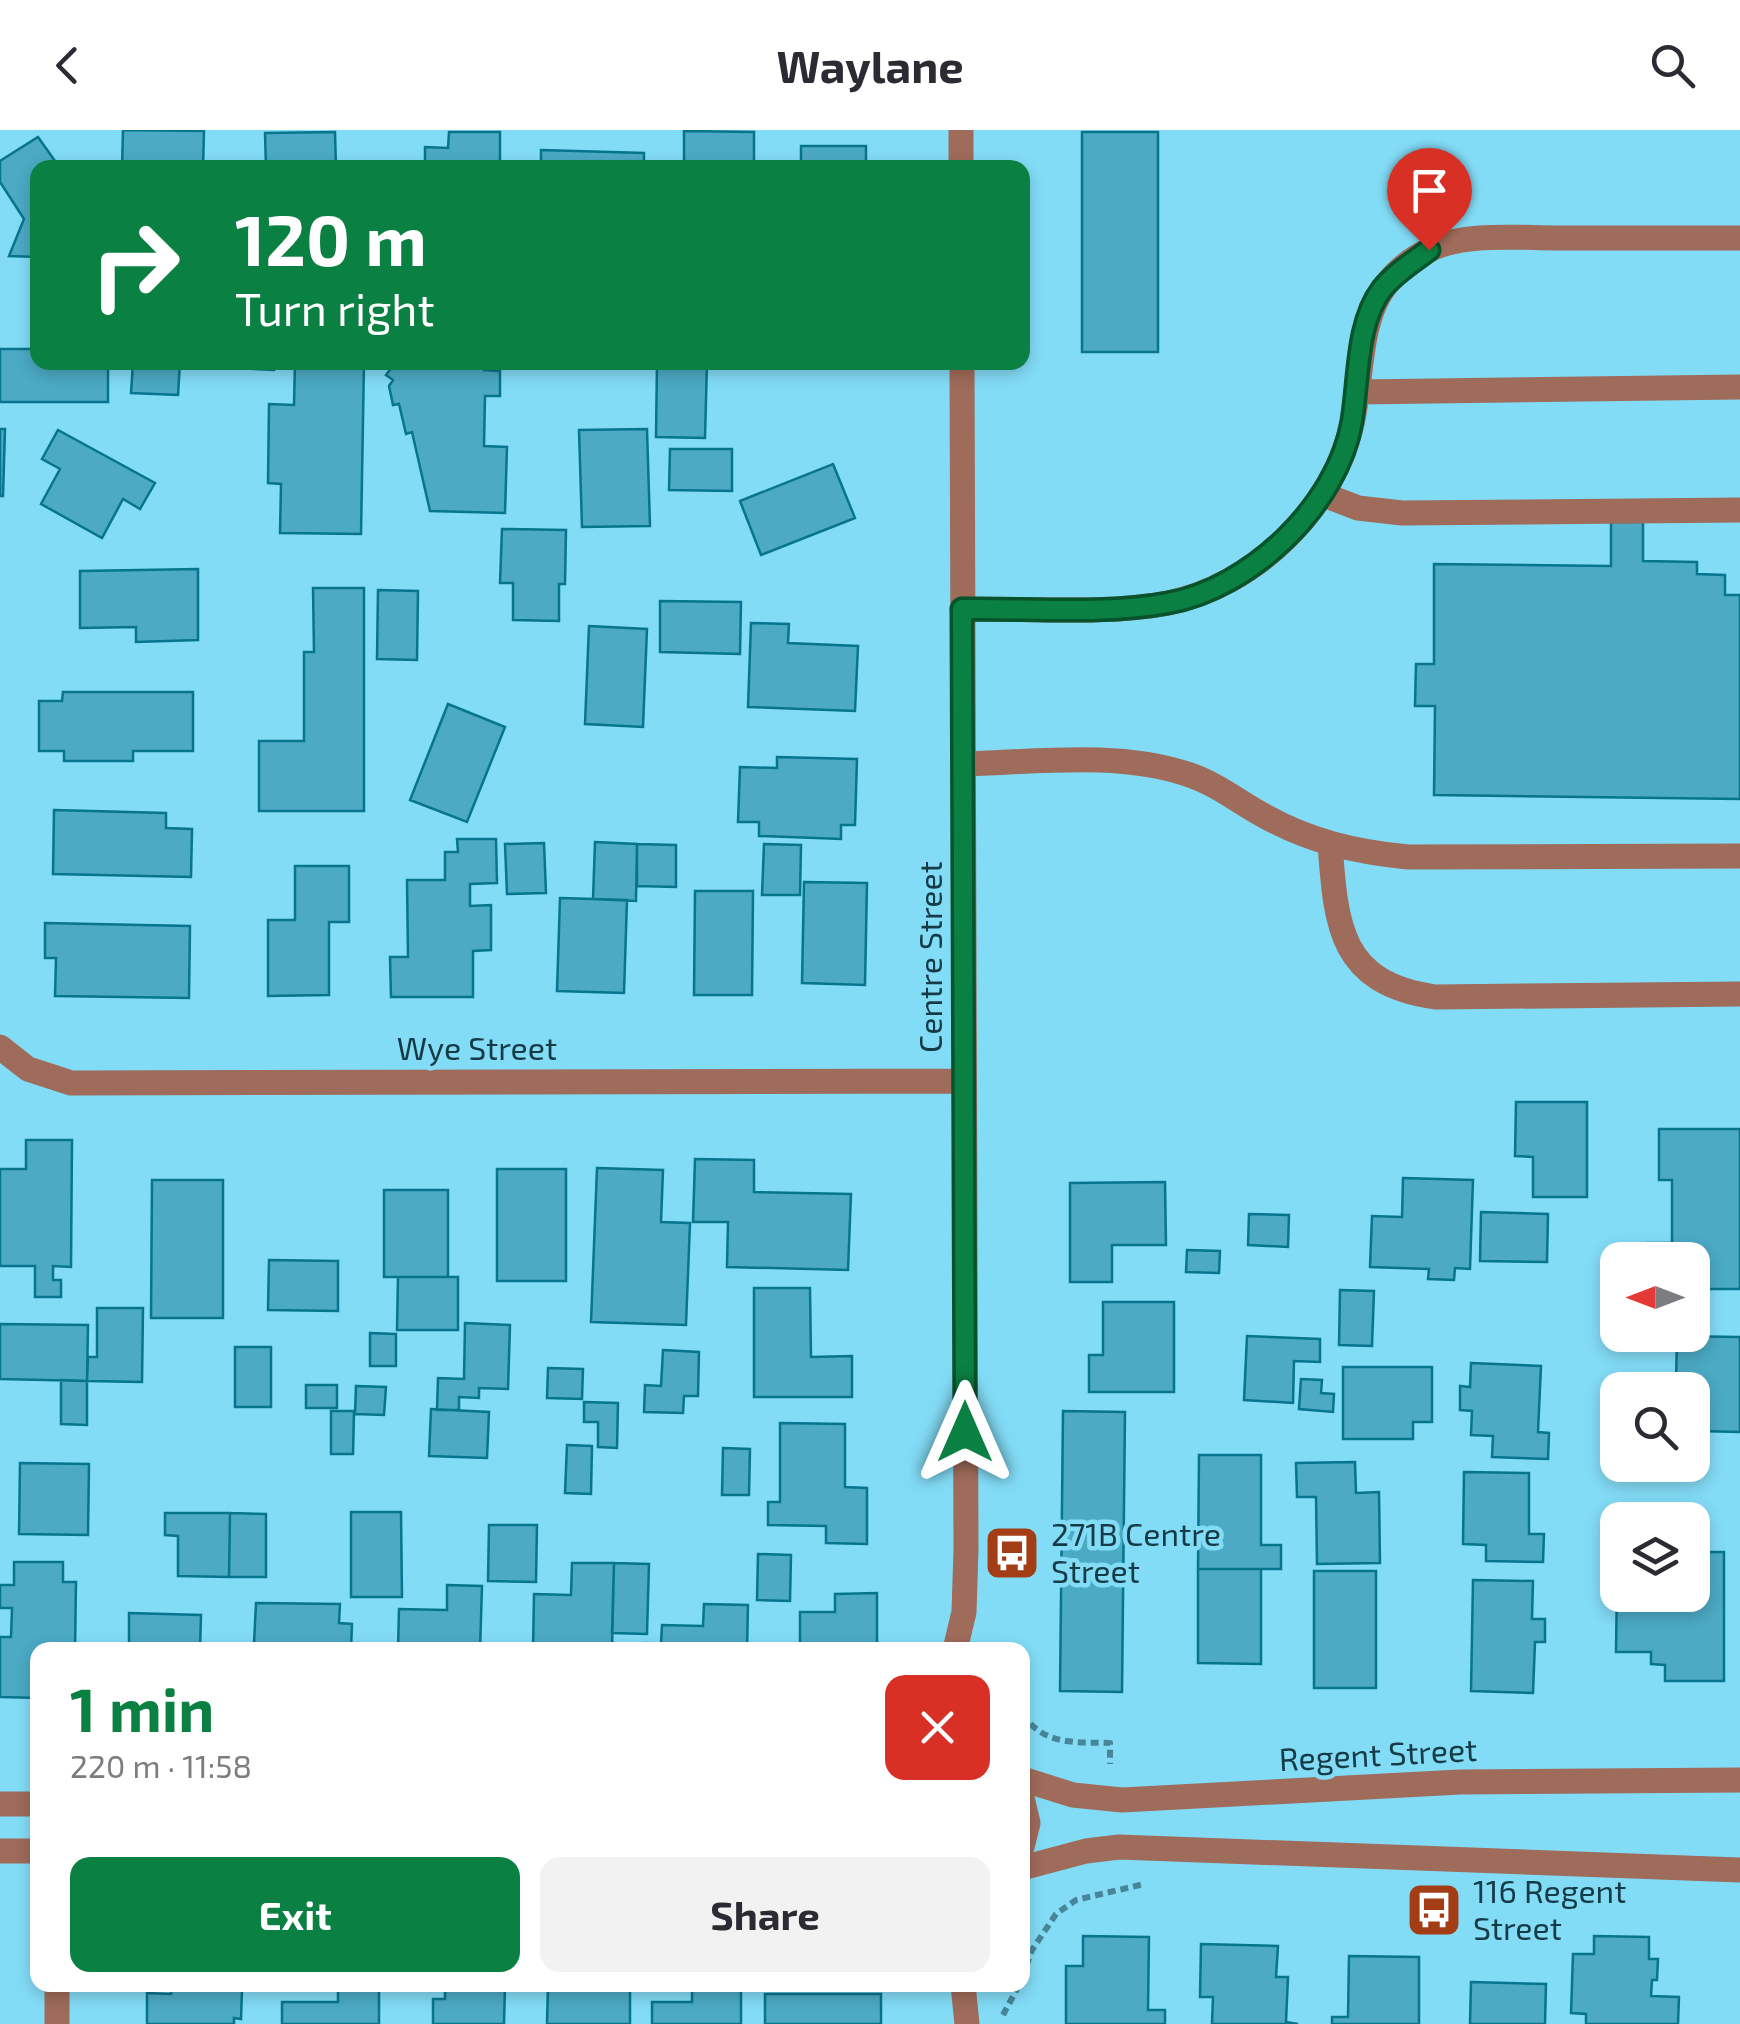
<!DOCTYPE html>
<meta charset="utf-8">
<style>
:root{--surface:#fff;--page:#f2f2f3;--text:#2b2b33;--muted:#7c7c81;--accent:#0b8043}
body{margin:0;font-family:"Exo 2",sans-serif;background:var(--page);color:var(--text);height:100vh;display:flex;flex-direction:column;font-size:38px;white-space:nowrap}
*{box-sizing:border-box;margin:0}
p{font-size:32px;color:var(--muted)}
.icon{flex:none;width:55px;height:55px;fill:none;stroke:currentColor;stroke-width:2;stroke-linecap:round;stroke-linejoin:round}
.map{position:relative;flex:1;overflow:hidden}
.details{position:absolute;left:30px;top:1512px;width:1000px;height:350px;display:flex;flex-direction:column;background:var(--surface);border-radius:20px;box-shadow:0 5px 15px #0003}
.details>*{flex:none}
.guide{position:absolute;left:30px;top:30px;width:1000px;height:210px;border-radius:20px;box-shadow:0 5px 15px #0003;background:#0b8043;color:#fff;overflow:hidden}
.needle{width:65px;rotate:270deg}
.tools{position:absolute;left:1600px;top:1112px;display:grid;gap:20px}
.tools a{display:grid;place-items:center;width:110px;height:110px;border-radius:20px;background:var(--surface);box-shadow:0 5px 15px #0003;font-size:50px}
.pin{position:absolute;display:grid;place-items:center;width:85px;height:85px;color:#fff;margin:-102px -42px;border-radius:50% 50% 50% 0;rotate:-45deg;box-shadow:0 0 10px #0007}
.pin .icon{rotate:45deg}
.me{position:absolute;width:110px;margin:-55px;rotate:0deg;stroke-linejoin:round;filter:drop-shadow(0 0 8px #0008)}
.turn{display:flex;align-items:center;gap:35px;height:210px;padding:0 40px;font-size:45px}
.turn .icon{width:130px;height:130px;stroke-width:2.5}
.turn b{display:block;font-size:70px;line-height:85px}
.round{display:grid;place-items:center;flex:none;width:105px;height:105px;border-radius:20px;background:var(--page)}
.head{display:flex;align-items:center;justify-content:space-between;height:170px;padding:0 40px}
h1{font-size:60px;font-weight:700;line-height:75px;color:var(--accent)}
.primary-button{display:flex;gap:20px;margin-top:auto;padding:20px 40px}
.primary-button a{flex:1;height:115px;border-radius:20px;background:var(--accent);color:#fff;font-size:40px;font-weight:700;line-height:115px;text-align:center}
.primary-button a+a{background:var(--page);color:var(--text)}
header{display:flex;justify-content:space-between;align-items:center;height:130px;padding:0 40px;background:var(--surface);font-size:45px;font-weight:700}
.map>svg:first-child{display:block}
.building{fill:#4caac5;stroke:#07758d;stroke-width:2.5}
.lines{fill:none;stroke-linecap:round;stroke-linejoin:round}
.path{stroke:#478597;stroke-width:6;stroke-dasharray:8 5;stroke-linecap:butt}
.minor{stroke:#9f6b5a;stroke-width:25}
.route-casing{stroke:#07532c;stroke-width:25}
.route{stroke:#0b8043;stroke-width:18}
.labels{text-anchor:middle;stroke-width:9;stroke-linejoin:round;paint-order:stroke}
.street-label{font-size:32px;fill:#153b46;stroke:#83dcf6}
.poi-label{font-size:32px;fill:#153b46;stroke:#83dcf6;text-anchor:start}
</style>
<header><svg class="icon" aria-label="back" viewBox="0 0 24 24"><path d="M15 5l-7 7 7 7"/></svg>Waylane<svg class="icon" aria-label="search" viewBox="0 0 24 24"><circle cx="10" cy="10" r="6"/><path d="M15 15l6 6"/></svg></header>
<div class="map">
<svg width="1740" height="1894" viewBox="0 0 1740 1894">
<rect width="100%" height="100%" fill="#83dcf6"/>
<path class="building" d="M 123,0 L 204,1 L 203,38 L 122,38 Z
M 684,1 L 754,2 L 754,38 L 684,38 Z
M 335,2 L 336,38 L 266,38 L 265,3 Z
M 449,2 L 500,2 L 500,38 L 425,38 L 425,17 L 448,18 Z
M 1082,2 L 1158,2 L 1158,222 L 1082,222 Z
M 38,7 L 60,38 L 38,38 L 38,127 L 9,126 L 24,89 L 0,52 L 0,31 Z
M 801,16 L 866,16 L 866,38 L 801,38 Z
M 541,20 L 644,23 L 644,38 L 541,38 Z
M 0,219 L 38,219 L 38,232 L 108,232 L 108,272 L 0,272 Z
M 133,232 L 180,232 L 178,265 L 131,263 Z
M 234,232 L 274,232 L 274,240 L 233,238 Z
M 295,232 L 364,233 L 361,404 L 280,403 L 281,354 L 268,353 L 269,274 L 294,275 Z
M 396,232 L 484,232 L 484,240 L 500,241 L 500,266 L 485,266 L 484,316 L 507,317 L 505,383 L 430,381 L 412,302 L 406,304 L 399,274 L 393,275 L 389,256 L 393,250 L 386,245 Z
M 657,232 L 707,232 L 705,308 L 656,307 Z
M 0,299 L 5,299 L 3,366 L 0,366 Z
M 647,299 L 650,396 L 582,397 L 579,300 Z
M 58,300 L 155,353 L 140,379 L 123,369 L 102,408 L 41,374 L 60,339 L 42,329 Z
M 670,319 L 732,319 L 732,361 L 669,360 Z
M 833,334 L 855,388 L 761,425 L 740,371 Z
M 1611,392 L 1643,392 L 1643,431 L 1697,432 L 1697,444 L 1725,445 L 1725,465 L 1740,465 L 1740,669 L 1434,665 L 1435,576 L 1415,576 L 1416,534 L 1434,534 L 1434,434 L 1611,436 Z
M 502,399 L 566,400 L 565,454 L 559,454 L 559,491 L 513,490 L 513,453 L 500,453 Z
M 198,439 L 198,510 L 136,512 L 136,497 L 80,498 L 80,441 Z
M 313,458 L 364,458 L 364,681 L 259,681 L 259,611 L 304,611 L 304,522 L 314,522 Z
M 378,460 L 418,461 L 417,530 L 377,529 Z
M 660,471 L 741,472 L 740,524 L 660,522 Z
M 751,493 L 789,494 L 788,513 L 858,516 L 855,581 L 748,577 Z
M 589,496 L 647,499 L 643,597 L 585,594 Z
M 63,562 L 193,562 L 193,621 L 133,621 L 133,631 L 64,631 L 64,621 L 39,621 L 39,571 L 62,571 Z
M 448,574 L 505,597 L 467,692 L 410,670 Z
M 777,627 L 857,629 L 855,695 L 841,695 L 841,709 L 759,706 L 759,692 L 738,692 L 740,637 L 777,638 Z
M 54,680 L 166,683 L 166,698 L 192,699 L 191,747 L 53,744 Z
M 457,709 L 496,709 L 497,753 L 470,754 L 470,776 L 491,775 L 491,820 L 473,821 L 473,867 L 391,867 L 390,827 L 408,827 L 407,750 L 445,750 L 445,722 L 458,722 Z
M 595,712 L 637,714 L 636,771 L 593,769 Z
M 544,713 L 546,763 L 507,764 L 505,714 Z
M 637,714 L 676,715 L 676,757 L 637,756 Z
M 764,714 L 801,715 L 800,765 L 762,765 Z
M 295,736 L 349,736 L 349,792 L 329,792 L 329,865 L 268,866 L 268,790 L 295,790 Z
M 804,752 L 867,753 L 865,855 L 802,853 Z
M 695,761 L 753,761 L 752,865 L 694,865 Z
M 560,768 L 627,770 L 624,863 L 557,861 Z
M 45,793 L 190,796 L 189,868 L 55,866 L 56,828 L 45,828 Z
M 1516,972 L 1587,972 L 1587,1067 L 1533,1067 L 1533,1027 L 1515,1026 Z
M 1659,999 L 1740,999 L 1740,1159 L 1692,1159 L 1692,1130 L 1648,1130 L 1648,1113 L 1672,1113 L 1672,1050 L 1659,1050 Z
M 26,1010 L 72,1010 L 71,1137 L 53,1136 L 53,1150 L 61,1150 L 61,1167 L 35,1167 L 35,1136 L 0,1136 L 0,1039 L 26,1039 Z
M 695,1029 L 754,1030 L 754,1062 L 851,1064 L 848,1140 L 727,1137 L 728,1092 L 693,1092 Z
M 597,1038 L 663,1040 L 661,1092 L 690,1093 L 686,1195 L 591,1192 Z
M 497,1039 L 566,1039 L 566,1151 L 497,1151 Z
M 1403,1048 L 1473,1050 L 1470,1139 L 1455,1138 L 1454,1150 L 1428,1149 L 1429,1139 L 1370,1137 L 1372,1086 L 1402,1087 Z
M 152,1050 L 223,1050 L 223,1188 L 151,1188 Z
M 1165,1052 L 1166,1115 L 1112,1115 L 1112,1152 L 1070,1152 L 1070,1053 Z
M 384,1060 L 448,1060 L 448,1147 L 384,1147 Z
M 1481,1082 L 1548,1084 L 1547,1132 L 1480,1131 Z
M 1249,1084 L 1289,1085 L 1288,1117 L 1248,1115 Z
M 1187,1120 L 1220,1121 L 1219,1143 L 1186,1142 Z
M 269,1130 L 338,1131 L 338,1181 L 268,1180 Z
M 398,1147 L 458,1147 L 458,1200 L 397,1200 Z
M 754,1158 L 810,1158 L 811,1227 L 852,1226 L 852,1267 L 754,1267 Z
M 1340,1160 L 1374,1161 L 1372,1216 L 1339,1215 Z
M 1103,1172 L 1174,1172 L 1174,1262 L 1089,1262 L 1089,1225 L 1103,1225 Z
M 97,1178 L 143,1178 L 142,1252 L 87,1251 L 88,1227 L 97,1227 Z
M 465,1193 L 510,1195 L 508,1259 L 479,1258 L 479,1268 L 459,1267 L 459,1280 L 437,1280 L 438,1248 L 464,1249 Z
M 0,1194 L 88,1195 L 87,1251 L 0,1249 Z
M 370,1203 L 396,1204 L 396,1236 L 370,1236 Z
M 1247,1206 L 1320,1209 L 1320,1232 L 1294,1231 L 1293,1273 L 1244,1270 Z
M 1677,1206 L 1740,1207 L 1740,1302 L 1698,1301 L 1698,1268 L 1692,1268 L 1692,1260 L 1686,1260 L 1686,1251 L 1676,1251 Z
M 235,1217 L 271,1217 L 271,1277 L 235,1277 Z
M 663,1220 L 699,1222 L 698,1266 L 684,1266 L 683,1283 L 644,1282 L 645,1255 L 661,1256 Z
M 1471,1233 L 1541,1236 L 1538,1302 L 1549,1303 L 1548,1329 L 1492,1327 L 1493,1306 L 1471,1305 L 1472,1281 L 1460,1280 L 1460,1256 L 1470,1257 Z
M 1343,1237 L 1432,1237 L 1432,1292 L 1413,1292 L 1413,1309 L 1343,1309 Z
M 548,1238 L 583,1239 L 582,1269 L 547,1268 Z
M 1301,1249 L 1322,1250 L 1321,1263 L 1334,1264 L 1333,1282 L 1299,1279 Z
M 61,1250 L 87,1251 L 87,1295 L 61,1294 Z
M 306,1255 L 337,1255 L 337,1278 L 306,1278 Z
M 356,1256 L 386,1257 L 384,1285 L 355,1284 Z
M 584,1272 L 618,1273 L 617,1318 L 598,1317 L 598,1292 L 584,1292 Z
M 431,1279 L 489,1282 L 487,1328 L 429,1326 Z
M 331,1281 L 354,1281 L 353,1324 L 331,1324 Z
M 1063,1281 L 1125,1282 L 1122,1562 L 1060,1561 Z
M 780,1293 L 845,1294 L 845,1357 L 867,1358 L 867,1414 L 826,1413 L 826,1396 L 768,1395 L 768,1372 L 780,1372 Z
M 567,1315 L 592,1316 L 591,1364 L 565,1363 Z
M 723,1318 L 750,1319 L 749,1365 L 722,1365 Z
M 1199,1325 L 1261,1325 L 1261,1415 L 1281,1415 L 1281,1439 L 1198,1439 Z
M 1355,1332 L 1356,1363 L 1379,1362 L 1380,1433 L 1317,1434 L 1316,1367 L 1297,1367 L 1296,1333 Z
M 20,1333 L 89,1334 L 88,1405 L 19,1404 Z
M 1464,1342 L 1529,1343 L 1529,1404 L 1544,1404 L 1543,1432 L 1486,1431 L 1486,1415 L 1463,1414 Z
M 351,1382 L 401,1382 L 402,1467 L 351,1467 Z
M 165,1383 L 230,1383 L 229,1447 L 178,1446 L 178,1406 L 165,1405 Z
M 230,1383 L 266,1384 L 266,1447 L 229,1447 Z
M 489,1395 L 537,1395 L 536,1452 L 488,1451 Z
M 1692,1400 L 1698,1400 L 1698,1422 L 1724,1422 L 1724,1551 L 1665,1551 L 1665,1535 L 1651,1534 L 1651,1522 L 1616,1522 L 1617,1452 L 1618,1465 L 1692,1465 Z
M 758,1424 L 791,1425 L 790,1471 L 757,1470 Z
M 14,1432 L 63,1432 L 63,1452 L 76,1452 L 75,1520 L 38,1520 L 38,1568 L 0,1567 L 0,1507 L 11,1507 L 12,1478 L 0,1478 L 0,1455 L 14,1455 Z
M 572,1433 L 614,1433 L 612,1520 L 533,1520 L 534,1464 L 571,1465 Z
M 614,1433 L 649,1434 L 647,1504 L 612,1503 Z
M 1198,1439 L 1261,1439 L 1261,1534 L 1198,1533 Z
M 1314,1441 L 1376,1441 L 1376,1558 L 1314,1558 Z
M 1473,1450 L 1533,1451 L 1532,1489 L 1545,1489 L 1545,1512 L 1535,1512 L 1533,1563 L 1471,1561 Z
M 447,1455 L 482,1456 L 480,1520 L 398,1520 L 399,1479 L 447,1480 Z
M 877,1463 L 877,1520 L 800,1520 L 800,1482 L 835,1482 L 835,1464 Z
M 256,1473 L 340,1474 L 339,1493 L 352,1494 L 351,1520 L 286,1520 L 286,1514 L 254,1513 Z
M 704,1474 L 748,1475 L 747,1520 L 647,1520 L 647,1513 L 661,1514 L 662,1495 L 703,1496 Z
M 129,1483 L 201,1485 L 200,1520 L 146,1520 L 146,1514 L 129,1513 Z
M 1083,1806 L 1149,1807 L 1148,1880 L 1165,1880 L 1165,1894 L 1066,1894 L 1066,1836 L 1083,1836 Z
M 1594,1806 L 1649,1807 L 1649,1829 L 1658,1829 L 1657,1850 L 1652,1850 L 1651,1866 L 1679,1867 L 1678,1894 L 1586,1894 L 1586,1884 L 1571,1883 L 1573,1824 L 1594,1824 Z
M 1201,1814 L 1278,1816 L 1276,1847 L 1288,1847 L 1286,1892 L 1298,1894 L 1212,1894 L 1213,1867 L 1200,1867 Z
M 1349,1826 L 1419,1827 L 1419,1894 L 1332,1894 L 1332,1887 L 1348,1887 Z
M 1471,1852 L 1546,1854 L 1545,1894 L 1470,1894 Z
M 171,1855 L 235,1855 L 235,1860 L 242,1860 L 241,1889 L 234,1888 L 234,1894 L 147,1894 L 147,1863 L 171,1864 Z
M 338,1855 L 379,1855 L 379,1894 L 282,1894 L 282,1872 L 338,1872 Z
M 445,1855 L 505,1855 L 504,1894 L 433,1894 L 433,1869 L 445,1869 Z
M 548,1855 L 630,1855 L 630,1894 L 547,1894 Z
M 692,1855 L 741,1855 L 741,1894 L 652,1894 L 652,1872 L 692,1872 Z
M 765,1864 L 881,1864 L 881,1894 L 765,1894 Z"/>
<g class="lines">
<path class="path" d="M 1022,1584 C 1045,1616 1075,1612 1110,1613 L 1110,1634
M 1022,1848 L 1032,1820 L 1056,1784 L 1076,1770 L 1144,1754
M 1003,1885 L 1019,1855"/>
<path class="minor" d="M 961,0 L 961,38
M 1357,262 L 1740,257
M 1324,365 L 1358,378 L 1402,383 L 1740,380
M 962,479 C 1027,478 1106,485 1168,473 C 1252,457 1331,381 1351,298 C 1368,227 1351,159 1429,120 C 1465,102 1518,108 1557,108 C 1618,108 1679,108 1740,108
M 964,634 C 1036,632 1117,621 1187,644 C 1215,653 1236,670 1261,684 C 1308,711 1355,722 1408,727 L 1740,726
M 1330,714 C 1336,797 1340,853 1435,867 L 1740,864
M 0,917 L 28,939 L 71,953 L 963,951
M 955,1520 L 964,1482 L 966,1419 L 962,232
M 1022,1649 L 1073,1665 L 1122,1670 L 1460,1652 L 1740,1650
M 1022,1668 L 1028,1693 L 1022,1717
M 0,1674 L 38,1674
M 0,1721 L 38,1721
M 1022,1738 L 1086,1721 L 1119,1717 L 1740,1740
M 963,1855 L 967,1894
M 57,1894 L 57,1855"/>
</g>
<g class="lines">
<g class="route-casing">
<path id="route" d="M 965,1302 L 962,479 C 1027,478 1105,485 1168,473 C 1251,458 1338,375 1352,291 C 1359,249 1356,193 1382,159 C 1395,143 1413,132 1429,120"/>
</g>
<use href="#route" class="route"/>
</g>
<defs>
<g id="bus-square" transform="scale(2.875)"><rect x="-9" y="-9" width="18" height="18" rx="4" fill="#a33d16" stroke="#83dcf6"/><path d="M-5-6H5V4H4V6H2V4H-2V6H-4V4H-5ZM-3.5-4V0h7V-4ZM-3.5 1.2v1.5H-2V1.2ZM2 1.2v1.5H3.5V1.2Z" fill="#fff"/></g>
</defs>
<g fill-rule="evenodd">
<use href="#bus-square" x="1012" y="1423"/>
<use href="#bus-square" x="1434" y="1780"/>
</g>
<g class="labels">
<g class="street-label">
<text transform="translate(931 827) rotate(-90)" y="11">Centre Street</text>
<text x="477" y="930">Wye Street</text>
<text transform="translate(1378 1625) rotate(-3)" y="11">Regent Street</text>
</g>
<g class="poi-label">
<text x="1051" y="1416">271B Centre<tspan x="1051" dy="37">Street</tspan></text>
<text x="1473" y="1773">116 Regent<tspan x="1473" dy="37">Street</tspan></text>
</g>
</g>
</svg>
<div class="tools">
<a><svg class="needle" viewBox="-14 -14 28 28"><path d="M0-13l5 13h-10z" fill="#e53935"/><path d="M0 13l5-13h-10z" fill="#7c7c81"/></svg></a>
<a><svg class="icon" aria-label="search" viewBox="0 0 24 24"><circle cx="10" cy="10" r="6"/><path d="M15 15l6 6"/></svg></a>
<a><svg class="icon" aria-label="layers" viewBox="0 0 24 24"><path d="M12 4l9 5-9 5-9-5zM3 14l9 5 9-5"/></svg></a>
</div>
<div class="pin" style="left:1429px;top:120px;background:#d93025"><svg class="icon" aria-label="arrive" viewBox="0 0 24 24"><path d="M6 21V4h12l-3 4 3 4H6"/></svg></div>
<svg class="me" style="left:965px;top:1302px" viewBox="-20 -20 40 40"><path d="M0-17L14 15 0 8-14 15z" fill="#0b8043" stroke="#fff" stroke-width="4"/></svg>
<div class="guide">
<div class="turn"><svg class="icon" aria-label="right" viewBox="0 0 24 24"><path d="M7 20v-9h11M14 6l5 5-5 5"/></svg><div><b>120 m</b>Turn right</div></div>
</div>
<section class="details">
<div class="head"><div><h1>1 min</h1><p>220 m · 11:58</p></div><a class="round" style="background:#d93025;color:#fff"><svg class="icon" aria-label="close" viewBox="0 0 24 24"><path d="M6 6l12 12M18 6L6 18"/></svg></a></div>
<div class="primary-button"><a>Exit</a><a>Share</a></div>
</section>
</div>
